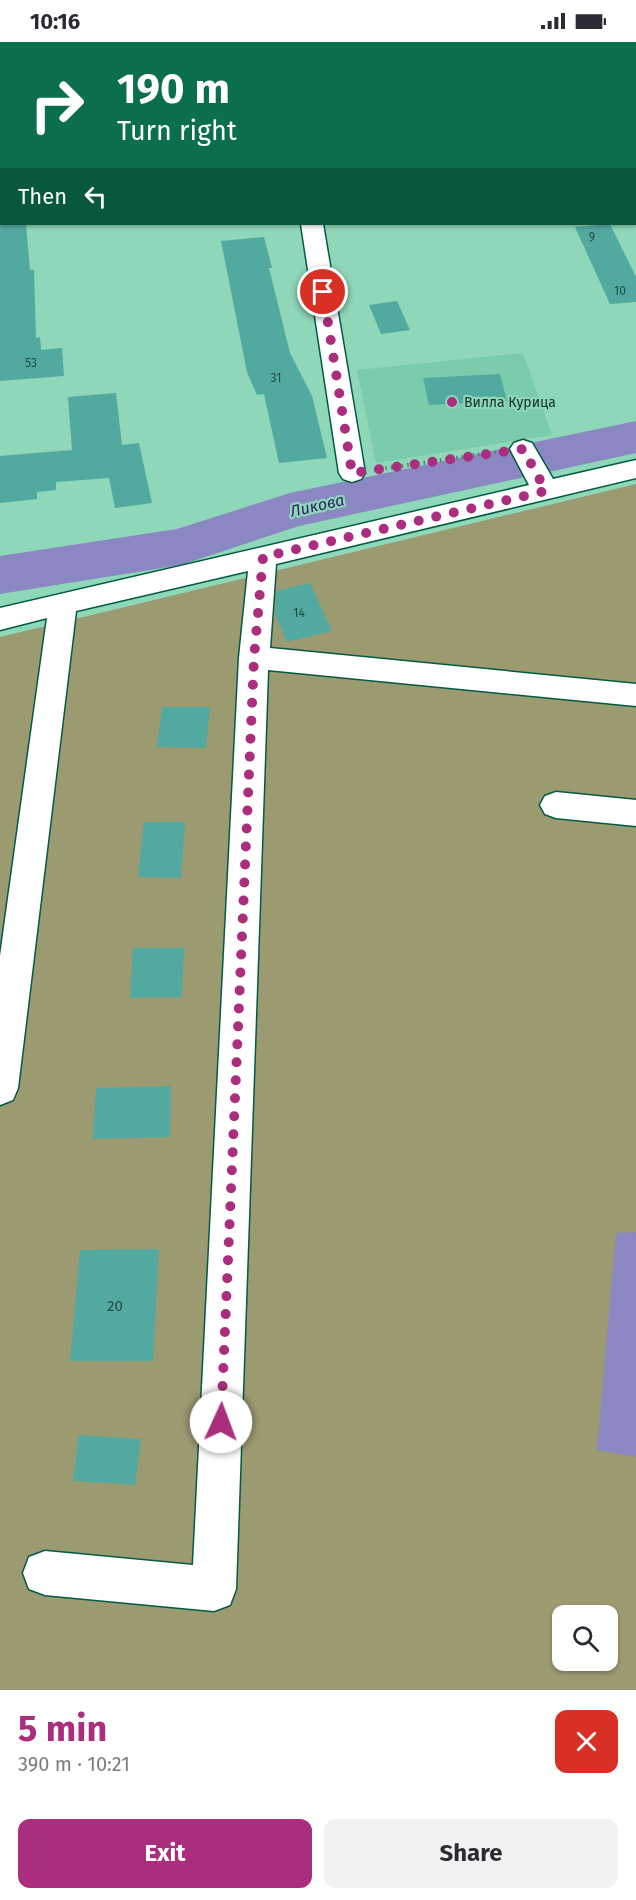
<!DOCTYPE html>
<meta charset="utf-8">
<style>
:root{--surface:#fff;--page:#f2f2f3;--text:#2b2b33;--muted:#7c7c81;--accent:#ab2d7d}
body{margin:0;font-family:"Fira Sans",sans-serif;background:var(--page);color:var(--text);height:100vh;display:flex;flex-direction:column;font-size:22px;white-space:nowrap}
*{box-sizing:border-box;margin:0}
p{font-size:20px;color:var(--muted)}
.icon{flex:none;width:33px;height:33px;fill:none;stroke:currentColor;stroke-width:2;stroke-linecap:round;stroke-linejoin:round}
.map{position:relative;height:1648px;overflow:hidden}
.drawer{display:flex;flex-direction:column;background:var(--surface);flex:1}
.drawer>*{flex:none}
.top-card{position:absolute;left:0px;top:0px;width:636px;height:183px;box-shadow:0 2px 4px #0004;background:#0b6e4f;color:#fff;overflow:hidden}
.fabs{position:absolute;left:552px;top:1563px;display:grid;gap:12px}
.fabs a{display:grid;place-items:center;width:66px;height:66px;border-radius:12px;background:var(--surface);box-shadow:0 2px 4px #0004;font-size:30px}
.pin{position:absolute;display:grid;place-items:center;width:51px;height:51px;color:#fff;margin:-26px;border:3px solid #fff;border-radius:50%;box-shadow:0 2px 6px #0007}
.me{position:absolute;width:66px;margin:-33px;rotate:2deg;stroke-linejoin:round;filter:drop-shadow(0 0 4px #0008)}
.turn{display:flex;align-items:center;gap:21px;height:126px;padding:0 18px;font-size:27px}
.turn .icon{width:78px;height:78px;stroke-width:2.5}
.turn b{display:block;font-size:42px;line-height:51px}
.then{display:flex;align-items:center;height:57px;padding:0 18px;background:#0003;gap:12px;font-size:22px}
.round{display:grid;place-items:center;flex:none;width:63px;height:63px;border-radius:12px;background:var(--page)}
.summary{display:flex;align-items:center;justify-content:space-between;height:102px;padding:0 18px}
h1{font-size:36px;font-weight:700;line-height:45px;color:var(--accent)}
.cta{display:flex;gap:12px;margin-top:auto;padding:12px 18px}
.cta a{flex:1;height:69px;border-radius:12px;background:var(--accent);color:#fff;font-size:24px;font-weight:700;line-height:69px;text-align:center}
.cta a+a{background:var(--page);color:var(--text)}
.status{display:flex;justify-content:space-between;align-items:center;height:42px;padding:0 30px;background:var(--surface);direction:ltr}
.status svg{height:16px;fill:currentColor}
.map>svg:first-child{display:block}
.built{fill:#7bccaa}
.green{fill:#9c9a71;fill-rule:evenodd}
.water{fill:#8a87c2}
.lines{fill:none;stroke-linecap:round;stroke-linejoin:round}
.river{fill:#8a87c2;fill-rule:evenodd}
.building{fill:#52a9a0}
.minor-casing{stroke:#035b42;stroke-width:3}
.path{stroke:#518570;stroke-width:4;stroke-dasharray:1.5 4;stroke-linecap:butt}
.minor{fill:#fff;fill-rule:evenodd}
.route{stroke:#ab2d7d;stroke-width:10;stroke-dasharray:0 18}
.poi-dot{fill:#ab2d7d;stroke:#8ed7b8;stroke-width:2}
.labels{text-anchor:middle;stroke-width:4.5;stroke-linejoin:round;paint-order:stroke}
.number-label{font-size:12px;fill:#224e44}
.far-poi-label{font-size:14px;fill:#123025;stroke:#8ed7b8;text-anchor:start}
.near-number-label{font-size:15px;fill:#224e44}
.water-label{font-size:16px;font-style:italic;fill:#2f2167;stroke:#8ed7b8}
</style>
<div class="status"><b>10:16</b><svg viewBox="0 0 49 12"><path d="M0 12V9h3v3zM5 12V6h3v6zM10 12V3h3v9zM15 12V0h3v12zM26 1h20v11H26zM47 4h2v5h-2z"/></svg></div>
<div class="map">
<svg width="636" height="1648" viewBox="0 0 636 1648">
<rect width="100%" height="100%" fill="#8ed7b8"/>
<path class="built" d="M 523,311 L 552,393 L 376,421 L 357,328 Z"/>
<path class="green" d="M 636,442 L 636,1648 L 0,1648 L 0,595 ZM 562,1574 L 608,1574 L 608,1618 L 562,1618 Z"/>
<path class="water" d="M 636,1190 L 636,1415 L 597,1408 L 616,1191 Z"/>
<g class="lines">
<path class="river" d="M 636,379 L 636,411 L 299,484 L 181,523 L 0,552 L 0,514 L 177,487 L 290,451 Z"/>
</g>
<path class="building" d="M 0,182 L 26,182 L 30,228 L 34,228 L 36,296 L 40,295 L 41,308 L 62,306 L 64,334 L 0,339 Z
M 610,182 L 636,235 L 636,260 L 610,262 L 575,185 Z
M 264,195 L 272,226 L 269,226 L 290,311 L 312,354 L 327,416 L 279,421 L 264,352 L 257,353 L 247,330 L 221,199 Z
M 397,259 L 410,288 L 381,292 L 369,263 Z
M 500,332 L 507,359 L 429,363 L 423,336 Z
M 116,351 L 122,403 L 139,401 L 152,461 L 115,466 L 109,436 L 56,440 L 56,448 L 37,450 L 37,457 L 0,461 L 0,414 L 72,408 L 68,355 Z
M 310,541 L 332,589 L 287,600 L 275,572 L 276,549 Z
M 162,665 L 210,665 L 206,706 L 157,705 Z
M 144,780 L 185,780 L 181,836 L 138,835 Z
M 133,906 L 184,906 L 182,955 L 130,956 Z
M 171,1044 L 170,1095 L 93,1097 L 96,1046 Z
M 159,1207 L 153,1319 L 70,1319 L 80,1208 Z
M 79,1393 L 141,1397 L 135,1443 L 73,1439 Z"/>
<g class="lines">
<g class="minor-casing">
<path id="minor" d="M 45,0 L 65,0 L 65,2 L 45,2 Z
M 634,113 L 636,113 L 636,130 L 634,129 Z
M 0,143 L 2,143 L 2,157 L 0,157 Z
M 301,182 L 323,182 L 365,431 L 361,437 L 352,440 L 343,437 L 339,431 Z
M 523,398 L 532,401 L 553,437 L 636,418 L 636,436 L 276,522 L 270,606 L 636,642 L 636,664 L 268,628 L 236,1547 L 230,1563 L 214,1569 L 45,1553 L 29,1547 L 23,1531 L 29,1515 L 45,1509 L 193,1523 L 239,616 L 248,529 L 76,569 L 18,1046 L 13,1058 L 0,1063 L 0,914 L 47,576 L 0,588 L 0,566 L 529,443 L 510,407 L 514,401 Z
M 556,750 L 636,758 L 636,784 L 556,776 L 545,772 L 540,763 L 545,754 Z"/>
</g>
<path class="path" d="M 380,427 L 497,410"/>
<use href="#minor" class="minor"/>
</g>
<g class="lines">
<path class="route" d="M 221,1380 L 254,616 L 263,515 L 546,449 L 523,407 L 352,431 L 323,250"/>
</g>
<circle class="poi-dot" cx="452" cy="360" r="6"/>
<g class="labels">
<g class="number-label">
<text x="592" y="199">9</text>
<text x="620" y="253">10</text>
<text x="31" y="325">53</text>
<text x="276" y="340">31</text>
<text x="299" y="575">14</text>
</g>
<g class="far-poi-label">
<text x="464" y="365">Вилла Курица</text>
</g>
<g class="near-number-label">
<text x="115" y="1269">20</text>
</g>
<g class="water-label">
<text transform="translate(317 463) rotate(-13)" y="6">Ликова</text>
</g>
</g>
</svg>
<div class="fabs">
<a><svg class="icon" aria-label="search" viewBox="0 0 24 24"><circle cx="10" cy="10" r="6"/><path d="M15 15l6 6"/></svg></a>
</div>
<div class="pin" style="left:323px;top:250px;background:#d93025"><svg class="icon" aria-label="arrive" viewBox="0 0 24 24"><path d="M6 21V4h12l-3 4 3 4H6"/></svg></div>
<svg class="me" style="left:221px;top:1380px" viewBox="-20 -20 40 40"><circle r="19" fill="#fff"/><path d="M0-13L10 11 0 6-10 11z" fill="#ab2d7d"/></svg>
<div class="top-card">
<div class="turn"><svg class="icon" aria-label="right" viewBox="0 0 24 24"><path d="M7 20v-9h11M14 6l5 5-5 5"/></svg><div><b>190 m</b>Turn right</div></div>
<div class="then">Then<svg class="icon" aria-label="left" viewBox="0 0 24 24"><path d="M17 20v-9H6M10 6l-5 5 5 5"/></svg></div>
</div>
</div>
<section class="drawer">
<div class="summary"><div><h1>5 min</h1><p>390 m · 10:21</p></div><a class="round" style="background:#d93025;color:#fff"><svg class="icon" aria-label="close" viewBox="0 0 24 24"><path d="M6 6l12 12M18 6L6 18"/></svg></a></div>
<div class="cta"><a>Exit</a><a>Share</a></div>
</section>
